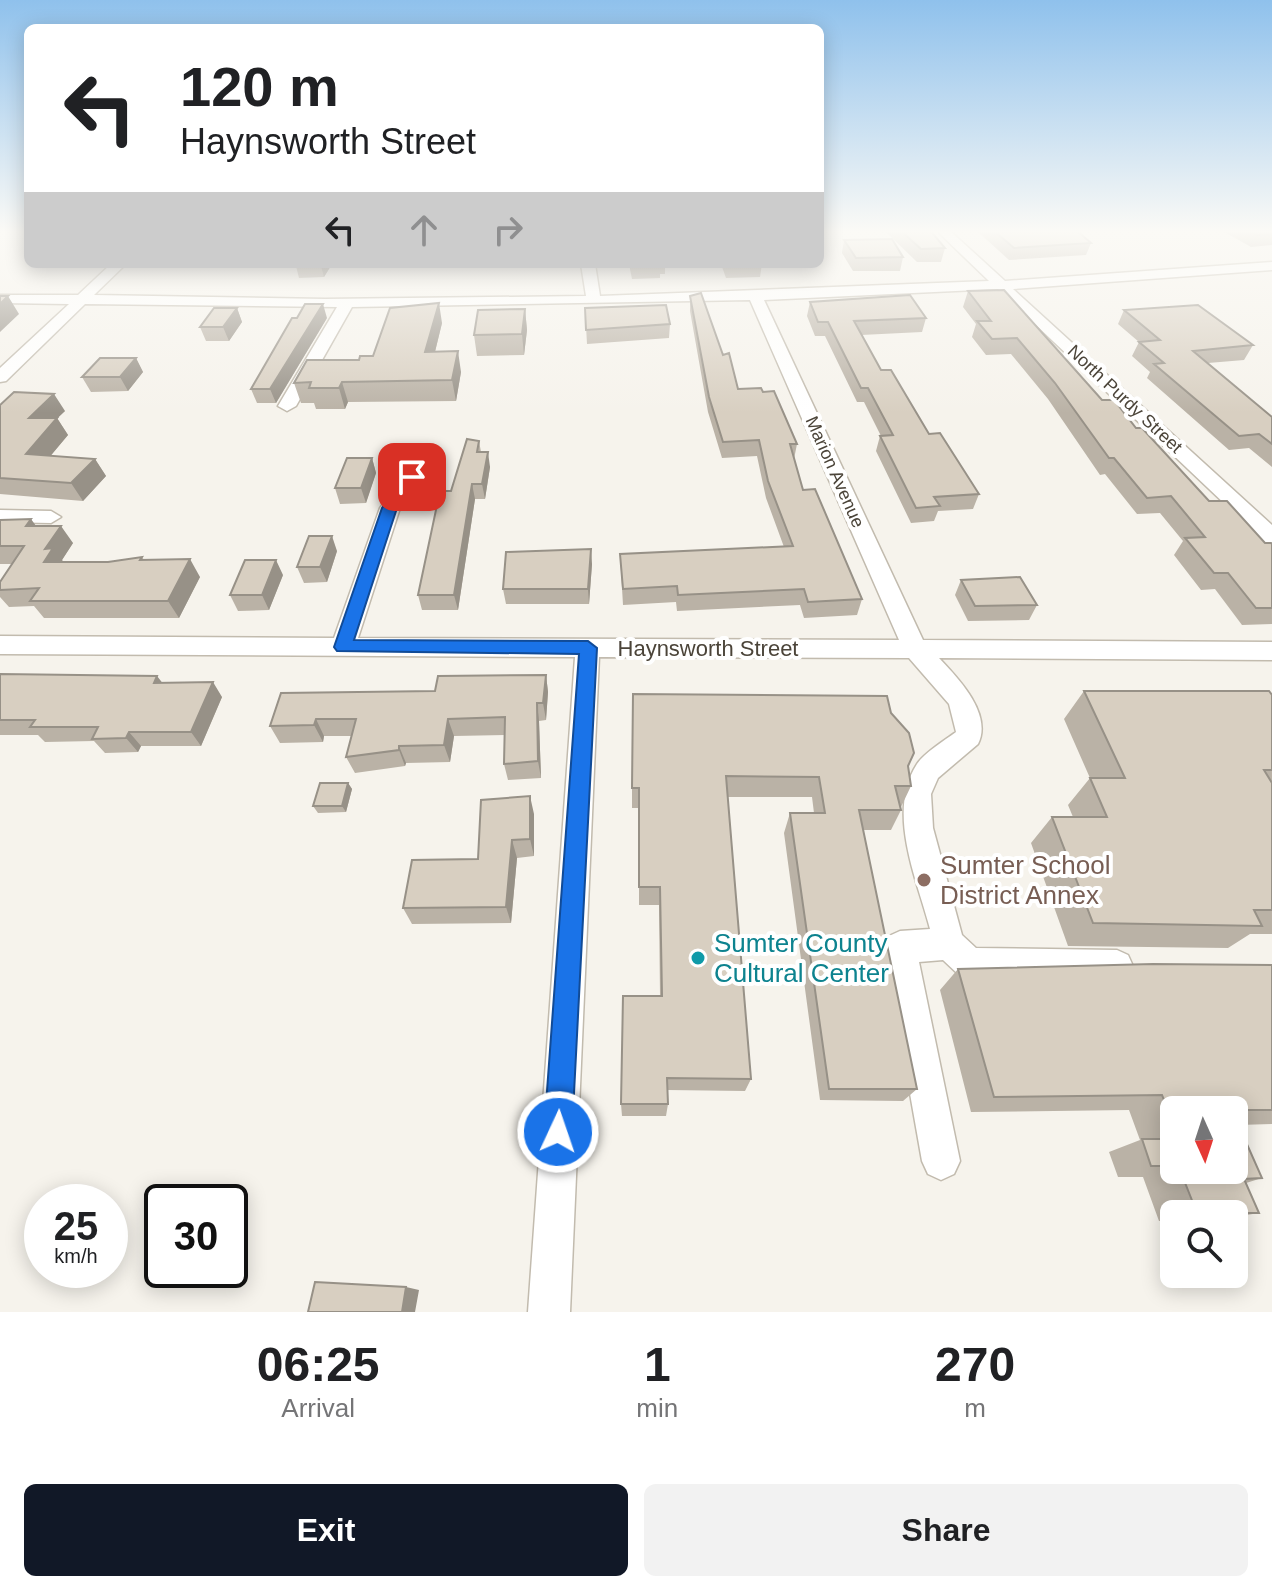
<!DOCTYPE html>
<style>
:root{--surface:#fff;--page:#f2f2f2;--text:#202124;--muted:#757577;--accent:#111827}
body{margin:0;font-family:Arial,sans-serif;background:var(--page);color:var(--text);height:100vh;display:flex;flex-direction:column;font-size:30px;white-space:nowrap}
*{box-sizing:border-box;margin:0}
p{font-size:26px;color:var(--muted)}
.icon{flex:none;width:44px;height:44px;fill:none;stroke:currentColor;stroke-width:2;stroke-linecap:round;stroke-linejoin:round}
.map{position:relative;height:1312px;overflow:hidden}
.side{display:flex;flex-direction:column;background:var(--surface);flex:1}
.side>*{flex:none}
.guide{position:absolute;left:24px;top:24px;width:800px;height:244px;border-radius:12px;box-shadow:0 4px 20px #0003;background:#fff;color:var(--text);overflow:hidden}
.needle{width:52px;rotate:177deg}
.fabs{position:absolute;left:1160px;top:1096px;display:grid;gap:16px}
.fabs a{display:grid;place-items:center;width:88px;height:88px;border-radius:12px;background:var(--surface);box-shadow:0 4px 20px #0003;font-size:40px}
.speed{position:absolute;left:24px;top:1184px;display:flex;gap:16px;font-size:40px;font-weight:700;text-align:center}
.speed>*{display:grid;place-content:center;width:104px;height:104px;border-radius:50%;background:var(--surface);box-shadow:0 4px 20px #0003;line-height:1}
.speed small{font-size:20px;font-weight:400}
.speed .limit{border:4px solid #111;border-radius:12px;background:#fff;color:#111}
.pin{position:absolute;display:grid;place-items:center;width:68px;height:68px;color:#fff;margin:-34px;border-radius:16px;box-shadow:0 4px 12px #0006}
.me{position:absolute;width:88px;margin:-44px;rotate:3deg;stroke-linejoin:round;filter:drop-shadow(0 0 6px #0008)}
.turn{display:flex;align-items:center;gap:28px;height:168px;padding:0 24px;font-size:36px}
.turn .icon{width:104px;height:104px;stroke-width:2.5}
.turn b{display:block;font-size:56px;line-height:68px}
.lanes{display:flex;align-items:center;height:76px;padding:0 24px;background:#0003;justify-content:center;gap:40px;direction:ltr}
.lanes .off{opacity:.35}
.eta{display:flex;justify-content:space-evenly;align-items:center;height:136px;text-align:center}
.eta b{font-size:48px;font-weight:700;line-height:56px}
.action{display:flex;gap:16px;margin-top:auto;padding:16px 24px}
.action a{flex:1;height:92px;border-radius:12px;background:var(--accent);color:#fff;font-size:32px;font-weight:700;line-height:92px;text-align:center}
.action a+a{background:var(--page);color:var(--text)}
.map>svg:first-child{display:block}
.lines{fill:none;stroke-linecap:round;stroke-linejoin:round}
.minor-casing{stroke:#c2bbae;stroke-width:3}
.minor{fill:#fff;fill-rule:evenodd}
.wall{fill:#bab2a6;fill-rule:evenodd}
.shaded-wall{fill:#979187}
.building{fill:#d8cfc1;stroke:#979187;stroke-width:2}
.route{fill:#1a73e8;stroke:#114b97;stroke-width:2}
.education-dot{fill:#8d6e63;stroke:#fff;stroke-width:3}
.culture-dot{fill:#0f9aa8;stroke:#fff;stroke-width:3}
.labels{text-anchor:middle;stroke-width:8;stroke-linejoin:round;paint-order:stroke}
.far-street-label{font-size:18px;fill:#4b4439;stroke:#fff}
.street-label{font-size:22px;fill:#4b4439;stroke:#fff}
.near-education-label{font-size:26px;fill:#785e54;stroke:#fff;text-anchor:start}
.near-culture-label{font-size:26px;fill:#0d838f;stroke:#fff;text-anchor:start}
</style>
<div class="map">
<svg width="1272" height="1312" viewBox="0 0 1272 1312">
<rect width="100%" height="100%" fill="#f6f3ec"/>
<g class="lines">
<g class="minor-casing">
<path id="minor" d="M 936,230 L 949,230 L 1005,281 L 1272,262 L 1272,270 L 1013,289 L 1272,525 L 1272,544 L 1265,542 L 998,289 L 764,300 L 923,640 L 1272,642 L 1272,660 L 939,658 C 958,678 993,714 978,744 L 938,778 L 931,794 L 933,828 L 962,935 L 976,948 L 1117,950 L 1128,955 L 1133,966 L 1128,977 L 1117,982 L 970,980 L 959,975 L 943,960 L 919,962 L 960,1161 L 954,1174 L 941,1180 L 928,1174 L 922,1161 L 884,947 L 889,936 L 900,931 L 930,929 C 917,879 886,812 917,764 C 925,752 944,741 956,732 L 949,704 L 909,658 L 599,657 L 570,1312 L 528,1312 L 575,657 L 0,654 L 0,636 L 334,638 L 380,508 L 405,473 L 412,471 L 422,477 L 400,508 L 358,638 L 899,640 L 750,300 L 352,307 L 296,406 L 287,411 L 278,406 L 337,307 L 85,304 L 6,381 L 0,382 L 0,368 L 69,304 L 0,303 L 0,295 L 78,295 L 111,264 L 126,264 L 94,295 L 325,299 L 586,296 L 581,264 L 595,264 L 600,296 L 989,281 Z
M 0,510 L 51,511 L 61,517 L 51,523 L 0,522 Z"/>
</g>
<use href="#minor" class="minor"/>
</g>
<path class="wall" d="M 887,230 L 930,230 L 945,248 L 941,262 L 917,262 L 886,232 Z
M 976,230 L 1076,230 L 1091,243 L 1086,255 L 1009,260 Z
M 1221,230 L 1272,230 L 1272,245 L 1251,247 Z
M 844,240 L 903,257 L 900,271 L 853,271 L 842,253 Z
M 332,264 L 324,277 L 299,278 L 296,266 Z
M 629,264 L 665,264 L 665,274 L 660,274 L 660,278 L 632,279 Z
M 721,264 L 762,264 L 760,277 L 726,278 Z
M 968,291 L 1136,428 L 1209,501 L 1265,543 L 1272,544 L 1272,624 L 1242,625 L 1215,589 L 1201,590 L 1174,555 L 1183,541 L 1160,513 L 1137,514 L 1105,474 L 1100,475 L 1048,399 L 1011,354 L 986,355 L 972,337 L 976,324 L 963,307 Z
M 690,296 L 723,355 L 738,389 L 763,392 L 797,444 L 794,459 L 803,490 L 862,599 L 857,615 L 804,618 L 800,605 L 677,611 L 676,602 L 623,605 L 620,554 L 784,547 L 766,498 L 757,456 L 722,458 L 708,412 L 690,311 Z
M 810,302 L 926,318 L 922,332 L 861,335 L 881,370 L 929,434 L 979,494 L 973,509 L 938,511 L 934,521 L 911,523 L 876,451 L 880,436 L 881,436 L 864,402 L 857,402 L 825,336 L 815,336 L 807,316 Z
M 237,308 L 242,322 L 229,341 L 206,341 L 200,327 Z
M 585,308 L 670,324 L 669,338 L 587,344 Z
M 525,309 L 527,330 L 524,355 L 477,356 L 474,335 Z
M 1124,310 L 1253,345 L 1244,360 L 1208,363 L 1272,417 L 1272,467 L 1249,448 L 1229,450 L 1147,378 L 1150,372 L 1132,356 L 1139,342 L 1118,324 Z
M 327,318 L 276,403 L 257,403 L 251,389 Z
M 442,323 L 435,352 L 461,372 L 456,401 L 348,402 L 345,409 L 316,409 L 314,403 L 301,403 L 294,383 L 373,356 Z
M 136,358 L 143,372 L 128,391 L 91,392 L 82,377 Z
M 0,405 L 65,411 L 57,418 L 68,435 L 50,456 L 95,459 L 106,476 L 83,501 L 0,494 Z
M 479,441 L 481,452 L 490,467 L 485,499 L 475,499 L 458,610 L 422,610 L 418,595 L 451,491 Z
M 372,458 L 376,473 L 366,503 L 340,504 L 335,488 Z
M 0,520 L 36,526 L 73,543 L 62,560 L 63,562 L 108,562 L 142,557 L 144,560 L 200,577 L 179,618 L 44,618 L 34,606 L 9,607 L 0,597 L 0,582 L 12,564 L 0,564 Z
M 337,551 L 327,582 L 304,583 L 297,567 Z
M 592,564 L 589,604 L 506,604 L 503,589 Z
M 283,575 L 269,610 L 238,611 L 230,595 Z
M 961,580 L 1037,605 L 1029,620 L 968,621 L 955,595 Z
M 0,674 L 163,683 L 222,697 L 201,746 L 141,746 L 138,752 L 105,753 L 94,741 L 45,742 L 38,735 L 0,735 Z
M 546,675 L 548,692 L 546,720 L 539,721 L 541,778 L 508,780 L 504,764 L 505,735 L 454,736 L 450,762 L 406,763 L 405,766 L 355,773 L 346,757 L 352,736 L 324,736 L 323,742 L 280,743 L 270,726 L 435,691 Z
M 1084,691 L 1272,695 L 1272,934 L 1250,934 L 1228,948 L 1068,946 L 1031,843 L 1052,817 L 1073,817 L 1068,805 L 1090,778 L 1064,719 Z
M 891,713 L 908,766 L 911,786 L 901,807 L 900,807 L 901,810 L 891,830 L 863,830 L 917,1089 L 903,1101 L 820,1100 L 784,833 L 790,813 L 814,813 L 812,797 L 728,797 L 751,1079 L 745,1091 L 667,1090 L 668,1104 L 666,1116 L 622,1116 L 621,1104 L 660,996 L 659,905 L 639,905 L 639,808 L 632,808 L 632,788 Z
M 348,783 L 352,789 L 346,812 L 318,813 L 313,806 Z
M 534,814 L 534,856 L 517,858 L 511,923 L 412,924 L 403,908 L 478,859 Z
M 1272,965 L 1272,1124 L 1238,1125 L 1262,1178 L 1246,1183 L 1259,1213 L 1234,1217 L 1234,1214 L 1174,1214 L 1174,1221 L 1159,1221 L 1143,1177 L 1118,1177 L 1109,1152 L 1140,1140 L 1129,1110 L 971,1112 L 940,990 L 958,969 ZM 1174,1110 L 1234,1110 L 1234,1170 L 1174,1170 Z"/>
<path class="shaded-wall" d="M 322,264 L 332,264 L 324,277 L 321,266 Z
M 8,296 L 19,314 L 0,332 L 0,304 Z
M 439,303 L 442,323 L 430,372 L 425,352 Z
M 323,304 L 327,318 L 276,403 L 270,389 Z
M 237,308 L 242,322 L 229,341 L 223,327 Z
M 525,309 L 527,330 L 524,355 L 522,334 Z
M 458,351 L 461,372 L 456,401 L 452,380 Z
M 136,358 L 143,372 L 128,391 L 120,377 Z
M 342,382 L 348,402 L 345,409 L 339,388 Z
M 54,394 L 65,411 L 40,435 L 29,418 Z
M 57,418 L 68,435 L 38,471 L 26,454 Z
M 488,452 L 490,467 L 485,499 L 482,484 Z
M 372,458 L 376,473 L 366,503 L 361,488 Z
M 95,459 L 106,476 L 83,501 L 71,483 Z
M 472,484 L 475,499 L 458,610 L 454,595 Z
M 31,519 L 44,537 L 26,526 Z
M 61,526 L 73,543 L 62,560 L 66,566 L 44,562 L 45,549 Z
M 332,536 L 337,551 L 327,582 L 320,567 Z
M 591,549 L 592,564 L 589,604 L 588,589 Z
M 190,559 L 200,577 L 179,618 L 168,601 Z
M 276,560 L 283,575 L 269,610 L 262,595 Z
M 546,675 L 548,692 L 546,720 L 543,703 Z
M 157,676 L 168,690 L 154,683 Z
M 213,682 L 222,697 L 201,746 L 191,732 Z
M 537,703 L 539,721 L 541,778 L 538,761 Z
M 316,719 L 324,736 L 323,742 L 314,725 Z
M 448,719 L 454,736 L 450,762 L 444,745 Z
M 129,732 L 141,746 L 138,752 L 126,738 Z
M 399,746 L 406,763 L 405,766 L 399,750 Z
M 348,783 L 352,789 L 346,812 L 342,806 Z
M 530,796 L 534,814 L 534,856 L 530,839 Z
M 512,840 L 517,858 L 511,923 L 506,907 Z
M 406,1287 L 419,1290 L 415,1312 L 402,1312 Z"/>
<path class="building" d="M 900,230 L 930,230 L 945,248 L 921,249 Z
M 993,230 L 1076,230 L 1091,243 L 1014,248 Z
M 1248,230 L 1272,230 L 1272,234 L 1257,235 Z
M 892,239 L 903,257 L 856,258 L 844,240 Z
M 297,264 L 322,264 L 321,266 L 296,266 Z
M 632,264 L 660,264 L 661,265 L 632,266 Z
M 1004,290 L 1102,400 L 1114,400 L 1136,428 L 1142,428 L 1209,501 L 1227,501 L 1265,543 L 1271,543 L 1272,544 L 1272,608 L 1256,608 L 1228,573 L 1214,573 L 1185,538 L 1205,537 L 1171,496 L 1147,498 L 1114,458 L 1109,458 L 1055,383 L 1017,338 L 992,339 L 977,321 L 991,321 L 968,291 Z
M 701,293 L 723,355 L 729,353 L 738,389 L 761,388 L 763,392 L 774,391 L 797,444 L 790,444 L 803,490 L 815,489 L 862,599 L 808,602 L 804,589 L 678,595 L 677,586 L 623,589 L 620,554 L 793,546 L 768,481 L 759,440 L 723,442 L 709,397 L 690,296 Z
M 910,295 L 926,318 L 854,321 L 881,370 L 891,370 L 929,434 L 940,433 L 979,494 L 934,497 L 940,506 L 916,508 L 880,436 L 893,435 L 868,388 L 861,388 L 828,322 L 818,322 L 810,302 Z
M 0,296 L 8,296 L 0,304 Z
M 439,303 L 425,352 L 458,351 L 452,380 L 342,382 L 339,388 L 309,388 L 311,382 L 294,383 L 307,360 L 359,360 L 360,356 L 373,356 L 390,308 Z
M 305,304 L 323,304 L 270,389 L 251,389 L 292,318 L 297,318 Z
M 666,305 L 670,324 L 586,330 L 585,308 Z
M 1198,305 L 1253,345 L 1193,351 L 1272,417 L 1272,444 L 1259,434 L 1239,436 L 1154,364 L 1164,363 L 1139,342 L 1160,340 L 1124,310 Z
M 214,308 L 237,308 L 223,327 L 200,327 Z
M 525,309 L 522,334 L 474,335 L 478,310 Z
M 100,358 L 136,358 L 120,377 L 82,377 Z
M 14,392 L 54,394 L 29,418 L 57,418 L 26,454 L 95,459 L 71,483 L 0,478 L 0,405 Z
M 467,439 L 479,441 L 477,452 L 488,452 L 482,484 L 472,484 L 454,595 L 418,595 L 440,491 L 451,491 Z
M 347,458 L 372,458 L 361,488 L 335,488 Z
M 31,519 L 26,526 L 61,526 L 45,549 L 53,548 L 44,562 L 108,562 L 142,557 L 140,560 L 190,559 L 168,601 L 30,601 L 39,588 L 0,590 L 0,582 L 24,546 L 0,546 L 0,520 Z
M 309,536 L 332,536 L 320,567 L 297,567 Z
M 591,549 L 588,589 L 503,589 L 506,552 Z
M 245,560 L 276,560 L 262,595 L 230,595 Z
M 1020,577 L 1037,605 L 975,606 L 961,580 Z
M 0,674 L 157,676 L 154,683 L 213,682 L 191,732 L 129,732 L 126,738 L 92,739 L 98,727 L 30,727 L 35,720 L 0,720 Z
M 546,675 L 543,703 L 537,703 L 538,761 L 504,764 L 505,717 L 448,719 L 444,745 L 399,746 L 399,750 L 346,757 L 356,719 L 316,719 L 314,725 L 270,726 L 281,693 L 435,691 L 438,676 Z
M 1084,691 L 1269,691 L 1272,695 L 1272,770 L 1264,770 L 1272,783 L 1272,910 L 1254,910 L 1262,926 L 1093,923 L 1052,817 L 1107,817 L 1090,778 L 1125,778 Z
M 633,694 L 887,696 L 891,713 L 909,733 L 914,753 L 908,766 L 911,786 L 895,786 L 901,810 L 859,810 L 917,1089 L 829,1089 L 790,813 L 825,813 L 819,777 L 726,776 L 751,1079 L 667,1078 L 668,1104 L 621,1104 L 623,996 L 662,996 L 660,887 L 639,887 L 639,788 L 632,788 Z
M 320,783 L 348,783 L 342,806 L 313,806 Z
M 530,796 L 530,839 L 512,840 L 506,907 L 403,908 L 412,860 L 478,859 L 481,800 Z
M 1153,964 L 1272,965 L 1272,1110 L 1174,1110 L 1174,1124 L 1162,1095 L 994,1097 L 958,969 Z
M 1234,1115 L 1262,1178 L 1244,1179 L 1259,1213 L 1197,1213 L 1180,1170 L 1234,1170 Z
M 1142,1139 L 1174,1139 L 1174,1166 L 1151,1166 Z
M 315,1282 L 406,1287 L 402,1312 L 308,1312 Z"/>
<linearGradient id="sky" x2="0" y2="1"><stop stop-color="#8fc1ec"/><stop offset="0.56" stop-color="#fbfaf6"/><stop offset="1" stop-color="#fbfaf6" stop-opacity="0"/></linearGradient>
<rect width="1272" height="413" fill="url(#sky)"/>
<path class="route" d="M 407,474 L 420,477 L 397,508 L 354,640 L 588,641 L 597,648 L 572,1132 L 568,1142 L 558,1146 L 549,1142 L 544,1132 L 579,654 L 337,651 L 334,647 L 382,508 Z"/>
<circle class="education-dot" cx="924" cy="880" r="8"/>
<circle class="culture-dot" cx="698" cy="958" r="8"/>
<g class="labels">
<g class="far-street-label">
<text transform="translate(1125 399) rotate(43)" y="6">North Purdy Street</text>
<text transform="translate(835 472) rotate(66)" y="6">Marion Avenue</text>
</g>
<g class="street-label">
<text x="708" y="656">Haynsworth Street</text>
</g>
<g class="near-education-label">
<text x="940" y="874">Sumter School<tspan x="940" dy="30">District Annex</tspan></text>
</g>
<g class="near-culture-label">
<text x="714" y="952">Sumter County<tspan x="714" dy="30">Cultural Center</tspan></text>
</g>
</g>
</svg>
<div class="fabs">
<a><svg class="needle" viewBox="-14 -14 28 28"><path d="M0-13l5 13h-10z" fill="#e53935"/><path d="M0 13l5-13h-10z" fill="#757577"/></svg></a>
<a><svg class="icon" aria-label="search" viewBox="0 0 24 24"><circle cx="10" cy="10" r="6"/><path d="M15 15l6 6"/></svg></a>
</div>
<div class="speed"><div>25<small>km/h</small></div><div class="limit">30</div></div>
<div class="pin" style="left:412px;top:477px;background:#d93025"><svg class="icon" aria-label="arrive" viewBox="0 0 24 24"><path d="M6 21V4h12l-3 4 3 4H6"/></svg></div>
<svg class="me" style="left:558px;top:1132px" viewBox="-20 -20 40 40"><circle r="17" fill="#1a73e8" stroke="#fff" stroke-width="3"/><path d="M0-11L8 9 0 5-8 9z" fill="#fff"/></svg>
<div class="guide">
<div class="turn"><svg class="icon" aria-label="left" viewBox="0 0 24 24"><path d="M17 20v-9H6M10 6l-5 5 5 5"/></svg><div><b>120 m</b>Haynsworth Street</div></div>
<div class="lanes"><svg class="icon" aria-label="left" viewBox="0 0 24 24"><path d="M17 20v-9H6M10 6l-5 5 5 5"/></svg><svg class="icon off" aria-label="ahead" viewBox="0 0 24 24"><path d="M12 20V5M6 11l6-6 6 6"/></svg><svg class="icon off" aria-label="right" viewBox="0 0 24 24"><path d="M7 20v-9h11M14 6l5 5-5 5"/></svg></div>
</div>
</div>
<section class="side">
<div class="eta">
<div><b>06:25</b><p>Arrival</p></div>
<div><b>1</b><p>min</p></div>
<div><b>270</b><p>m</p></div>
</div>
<div class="action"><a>Exit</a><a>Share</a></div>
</section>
